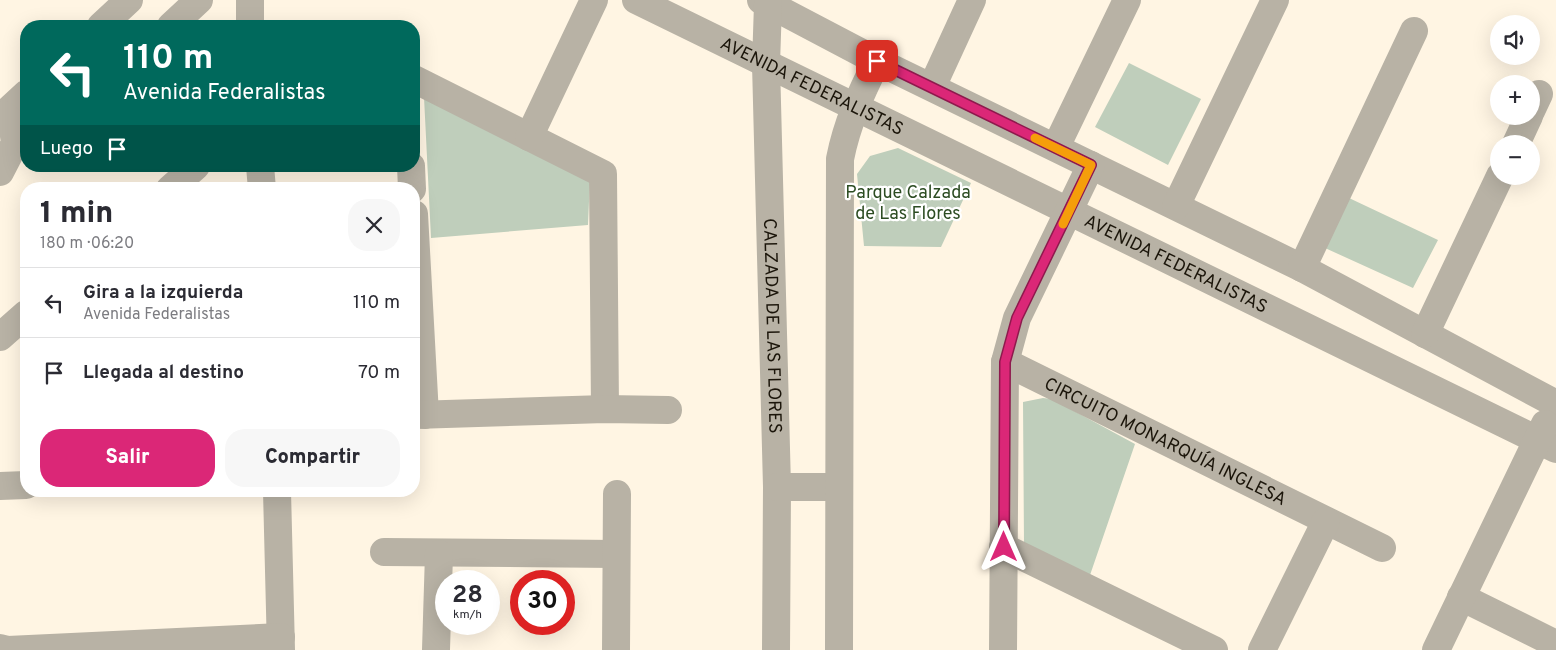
<!DOCTYPE html>
<html lang="es">
<meta charset="utf-8">
<style>
:root{--surface:#fff;--page:#f7f7f7;--text:#2b2b33;--muted:#7c7c81;--line:#e1e1e2;--accent:#db2777}
body{margin:0;font-family:Overpass,sans-serif;background:var(--page);color:var(--text);height:100vh;display:flex;flex-direction:column;font-size:19px;white-space:nowrap}
*{box-sizing:border-box;margin:0}
p{font-size:16px;color:var(--muted)}
.icon{flex:none;width:28px;height:28px;fill:none;stroke:currentColor;stroke-width:2;stroke-linecap:round;stroke-linejoin:round}
.map{position:relative;flex:1;overflow:hidden}
.side{position:absolute;left:20px;top:182px;width:400px;height:315px;display:flex;flex-direction:column;background:var(--surface);border-radius:20px;box-shadow:0 5px 20px #0002}
.side>*{flex:none}
.guide{position:absolute;left:20px;top:20px;width:400px;height:152px;border-radius:20px;box-shadow:0 5px 20px #0002;background:#00695c;color:#fff;overflow:hidden}
.buttons{position:absolute;left:1490px;top:15px;display:grid;gap:10px}
.buttons a{display:grid;place-items:center;width:50px;height:50px;border-radius:50%;background:var(--surface);box-shadow:0 5px 20px #0002;font-size:25px}
.speed{position:absolute;left:435px;top:570px;display:flex;gap:10px;font-size:25px;font-weight:700;text-align:center}
.speed>*{display:grid;place-content:center;width:65px;height:65px;border-radius:50%;background:var(--surface);box-shadow:0 5px 20px #0002;line-height:1}
.speed small{font-size:12px;font-weight:400}
.speed .limit{border:8px solid #d22;background:#fff;color:#111}
.pin{position:absolute;display:grid;place-items:center;width:42px;height:42px;color:#fff;margin:-21px;border-radius:10px;box-shadow:0 2px 8px #0006}
.me{position:absolute;width:55px;margin:-28px;rotate:0deg;stroke-linejoin:round;filter:drop-shadow(0 0 4px #0008)}
.turn{display:flex;align-items:center;gap:18px;height:105px;padding:0 20px;font-size:22px}
.turn .icon{width:65px;height:65px;stroke-width:2.5}
.turn b{display:block;font-size:35px;line-height:42px}
.then{display:flex;align-items:center;height:48px;padding:0 20px;background:#0003;gap:10px;font-size:19px}
.round{display:grid;place-items:center;flex:none;width:52px;height:52px;border-radius:20px;background:var(--page)}
.overview{display:flex;align-items:center;justify-content:space-between;height:85px;padding:0 20px}
h1{font-size:30px;font-weight:800;line-height:38px}
.button{display:flex;gap:10px;margin-top:auto;padding:10px 20px}
.button a{flex:1;height:58px;border-radius:20px;background:var(--accent);color:#fff;font-size:20px;font-weight:800;line-height:58px;text-align:center}
.button a+a{background:var(--page);color:var(--text)}
ul{padding:0;list-style:none}
li{display:flex;align-items:center;gap:15px;height:70px;padding:0 20px;border-top:1px solid var(--line)}
li div{flex:1}
li b{display:block;font-size:19px}
li em{font-style:normal}
.map>svg:first-child{display:block}
.green{fill:#bfcebb}
.lines{fill:none;stroke-linecap:round;stroke-linejoin:round}
.minor{stroke:#b8b2a5;stroke-width:28}
.route-casing{stroke:#8e194d;stroke-width:12}
.route{stroke:#db2777;stroke-width:9}
.slow{stroke:#f59e0b;stroke-width:9}
.labels{text-anchor:middle;stroke-width:4.5;stroke-linejoin:round;paint-order:stroke}
.street-label{font-size:18px;fill:#1b150a;stroke:#fff}
.park-label{font-size:18px;fill:#2c4c22;stroke:#fff}
</style>
<div class="map">
<svg width="1556" height="650" viewBox="0 0 1556 650">
<rect width="100%" height="100%" fill="#fff5e3"/>
<path class="green" d="M 1129,63 L 1201,99 L 1168,165 L 1095,127 Z
M 424,97 L 590,177 L 588,225 L 431,238 Z
M 898,148 L 971,183 L 941,247 L 864,246 L 857,174 L 870,156 Z
M 1349,198 L 1438,240 L 1413,288 L 1325,248 Z
M 1043,398 L 1052,399 L 1135,444 L 1089,578 L 1024,546 L 1023,402 Z"/>
<g class="lines">
<g class="minor">
<path d="M 250,0 L 250,26"/>
<path id="s1" d="M 636,0 L 1556,449"/>
<path d="M 761,0 L 877,61 L 1302,268 L 1556,404"/>
<path id="s2" d="M 768,4 L 766,64 L 777,487 L 776,650"/>
<path d="M 101,26 L 129,0"/>
<path d="M 171,26 L 199,0"/>
<path d="M 414,79 L 603,174 L 605,409"/>
<path d="M 932,87 L 972,0"/>
<path d="M 1531,111 L 1539,94"/>
<path d="M 0,118 L 26,94"/>
<path d="M 529,137 L 594,0"/>
<path d="M 1516,144 L 1529,116"/>
<path d="M 1056,147 L 1127,0"/>
<path d="M 260,166 L 262,189"/>
<path d="M 411,166 L 412,189"/>
<path d="M 0,172 L 15,143 L 12,122 L 3,115"/>
<path d="M 170,189 L 196,166"/>
<path d="M 1176,206 L 1275,0"/>
<path d="M 414,214 L 425,415"/>
<path d="M 1302,268 L 1414,31"/>
<path d="M 1425,334 L 1500,176"/>
<path d="M 0,337 L 26,314"/>
<path id="s3" d="M 1005,362 L 1382,548"/>
<path d="M 414,415 L 605,409 L 668,410"/>
<path d="M 0,486 L 26,485"/>
<path d="M 777,487 L 838,487"/>
<path d="M 277,491 L 281,650"/>
<path d="M 1003,547 L 1214,650"/>
<path d="M 384,552 L 616,554"/>
<path d="M 1461,597 L 1556,644"/>
<path d="M 0,648 L 8,650 L 281,637"/>
<path d="M 436,650 L 439,554"/>
<path d="M 616,650 L 617,494"/>
<path d="M 839,650 L 840,159 C 847,123 861,93 877,61"/>
<path d="M 1003,650 L 1005,362 L 1017,318 L 1091,165"/>
<path d="M 1262,650 L 1326,521"/>
<path d="M 1436,650 L 1545,424"/>
</g>
</g>
<g class="lines">
<g class="route-casing">
<path id="route" d="M 877,61 L 1091,165 L 1017,318 L 1005,362 L 1004,547"/>
</g>
<use href="#route" class="route"/>
<path class="slow" d="M 1035,138 L 1091,165 L 1063,224"/>
</g>
<g class="labels">
<g class="street-label">
<text dy="6" stroke="none"><textPath href="#s1" startOffset="196">AVENIDA FEDERALISTAS</textPath></text>
<text dy="6" stroke="none"><textPath href="#s1" startOffset="601">AVENIDA FEDERALISTAS</textPath></text>
<text dy="6" stroke="none"><textPath href="#s2" startOffset="322">CALZADA DE LAS FLORES</textPath></text>
<text dy="6" stroke="none"><textPath href="#s3" startOffset="179">CIRCUITO MONARQUÍA INGLESA</textPath></text>
</g>
<g class="park-label">
<text x="908" y="198">Parque Calzada<tspan x="908" dy="21">de Las Flores</tspan></text>
</g>
</g>
</svg>
<div class="buttons">
<a><svg class="icon" aria-label="sound" viewBox="0 0 24 24"><path d="M4 9h4l5-4v14l-5-4H4zM17 9q2 3 0 6"/></svg></a>
<a>+</a>
<a>−</a>
</div>
<div class="speed"><div>28<small>km/h</small></div><div class="limit">30</div></div>
<div class="pin" style="left:877px;top:61px;background:#d93025"><svg class="icon" aria-label="arrive" viewBox="0 0 24 24"><path d="M6 21V4h12l-3 4 3 4H6"/></svg></div>
<svg class="me" style="left:1004px;top:547px" viewBox="-20 -20 40 40"><path d="M0-17L14 15 0 8-14 15z" fill="#db2777" stroke="#fff" stroke-width="4"/></svg>
<div class="guide">
<div class="turn"><svg class="icon" aria-label="left" viewBox="0 0 24 24"><path d="M17 20v-9H6M10 6l-5 5 5 5"/></svg><div><b>110 m</b>Avenida Federalistas</div></div>
<div class="then">Luego<svg class="icon" aria-label="arrive" viewBox="0 0 24 24"><path d="M6 21V4h12l-3 4 3 4H6"/></svg></div>
</div>
<section class="side">
<div class="overview"><div><h1>1 min</h1><p>180 m · 06:20</p></div><a class="round"><svg class="icon" aria-label="close" viewBox="0 0 24 24"><path d="M6 6l12 12M18 6L6 18"/></svg></a></div>
<ul>
<li><svg class="icon" aria-label="left" viewBox="0 0 24 24"><path d="M17 20v-9H6M10 6l-5 5 5 5"/></svg><div><b>Gira a la izquierda</b><p>Avenida Federalistas</p></div><em>110 m</em></li>
<li><svg class="icon" aria-label="arrive" viewBox="0 0 24 24"><path d="M6 21V4h12l-3 4 3 4H6"/></svg><div><b>Llegada al destino</b></div><em>70 m</em></li>
</ul>
<div class="button"><a>Salir</a><a>Compartir</a></div>
</section>
</div>
